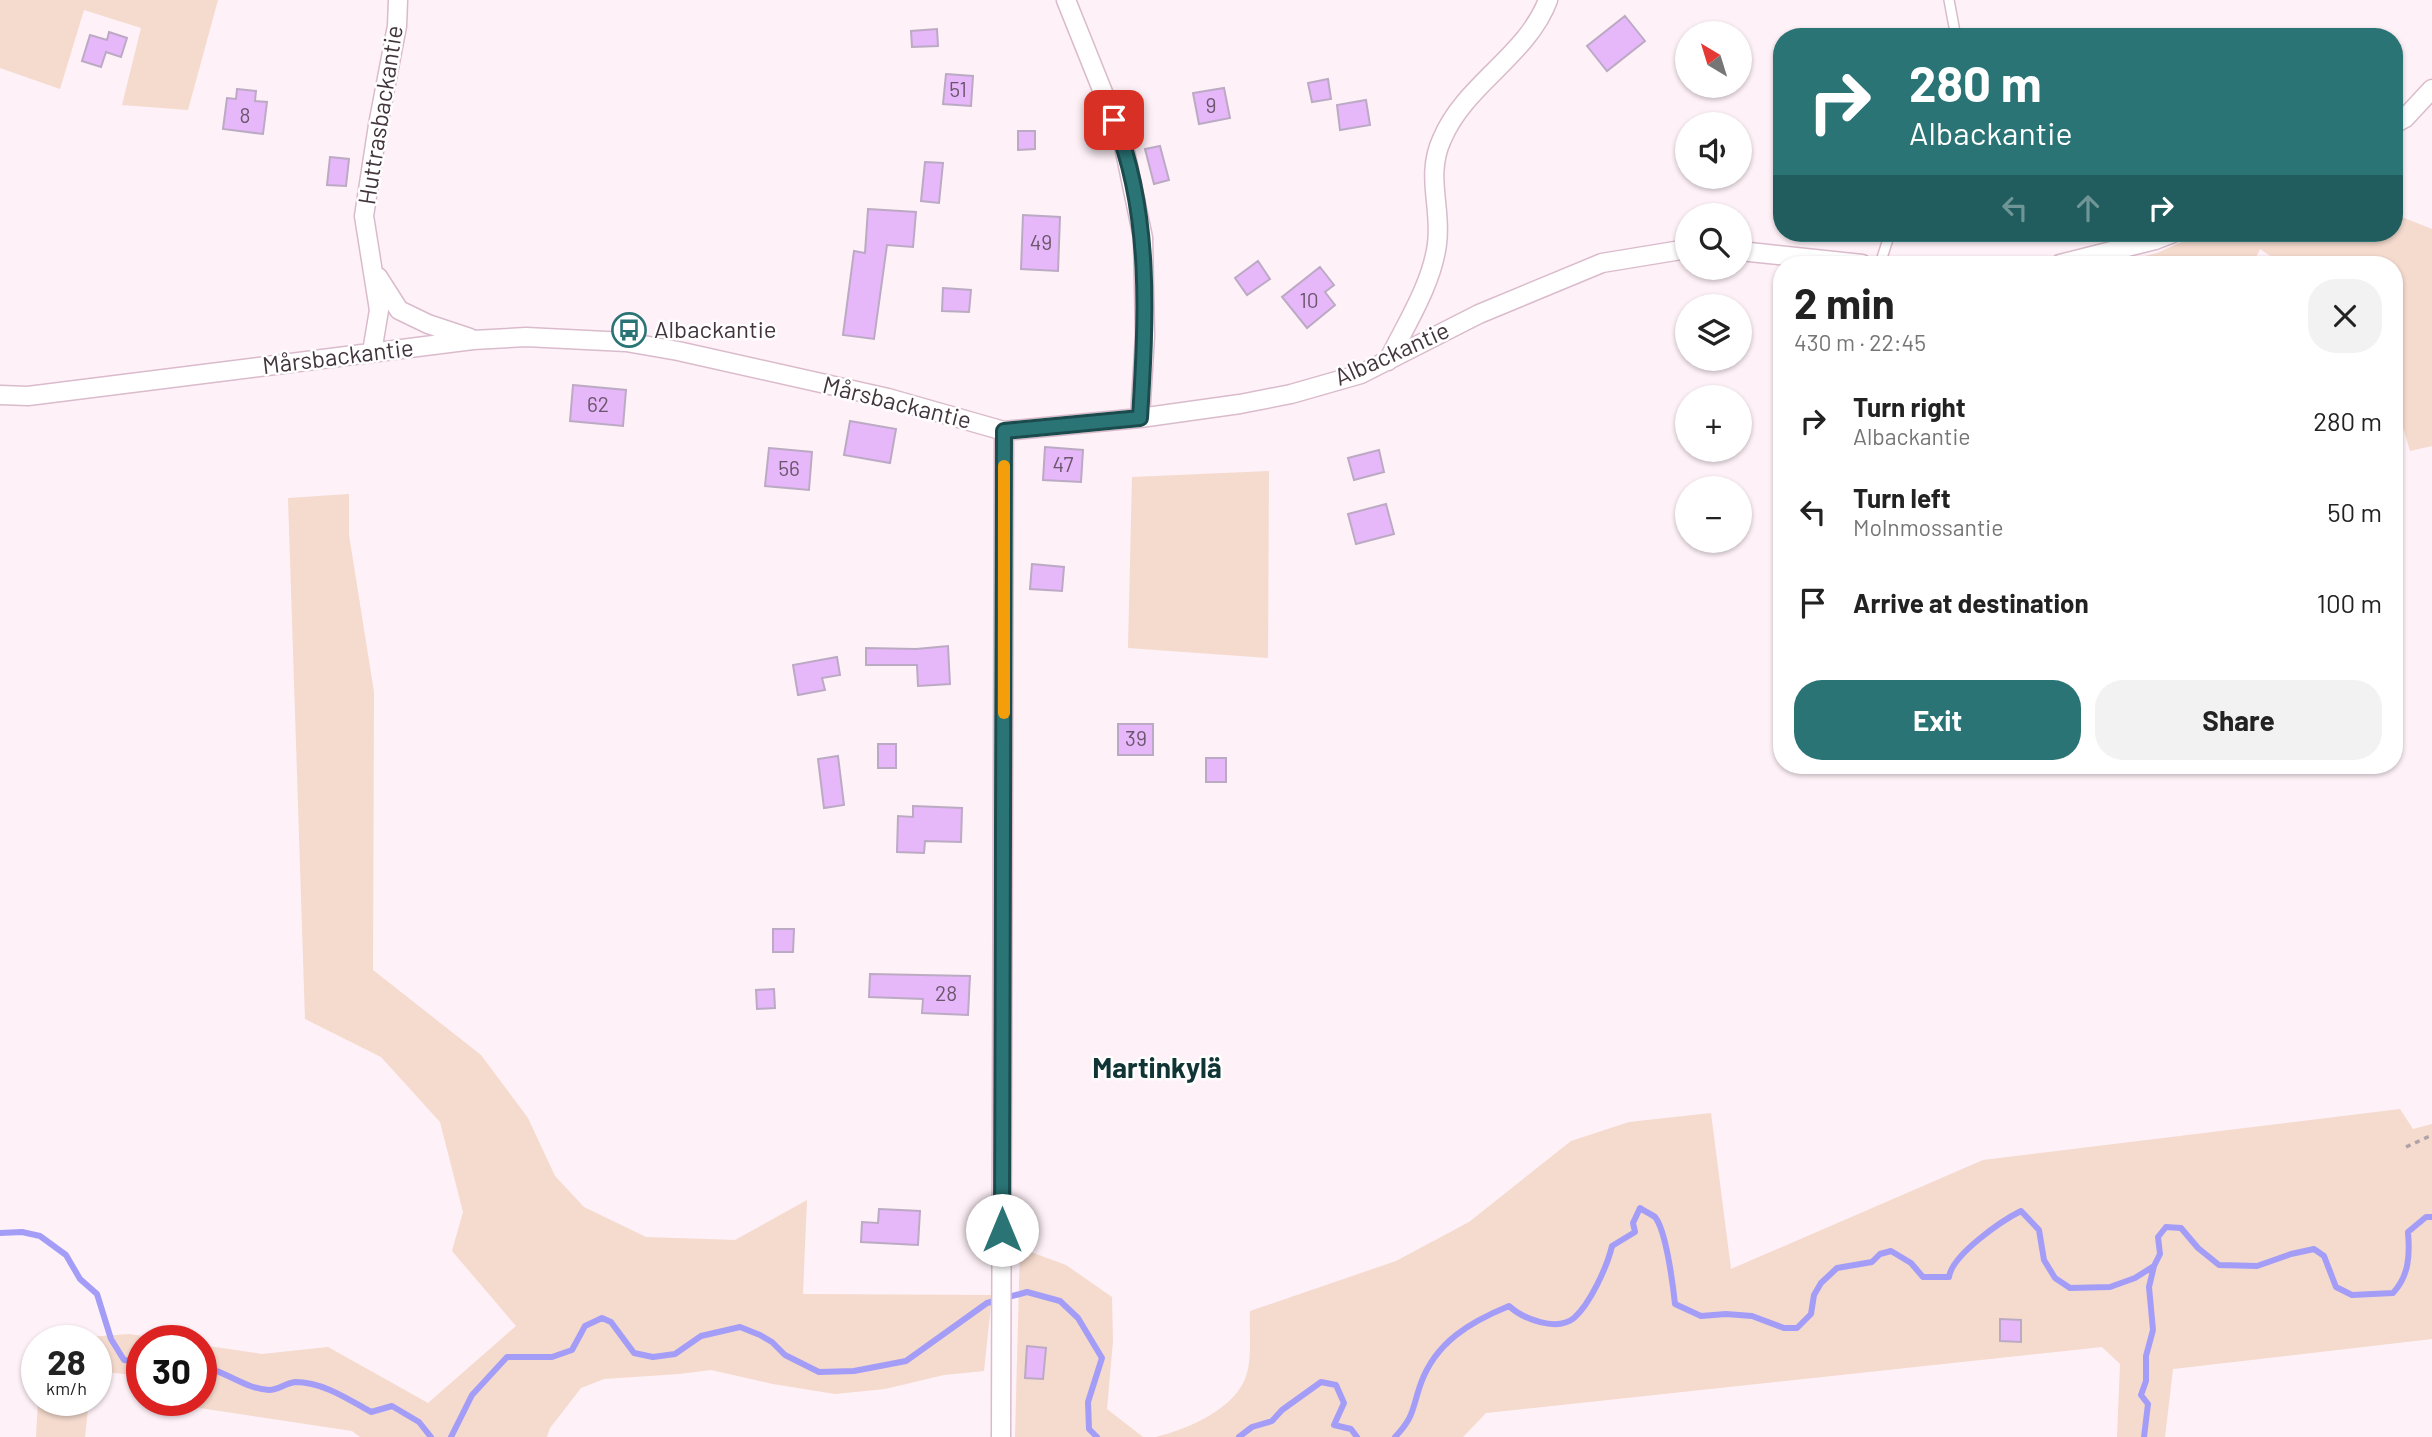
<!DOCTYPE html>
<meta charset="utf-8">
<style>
:root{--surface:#fff;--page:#f2f2f2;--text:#222;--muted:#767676;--accent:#2a7476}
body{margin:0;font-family:Barlow,sans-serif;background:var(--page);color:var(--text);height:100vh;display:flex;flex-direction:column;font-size:26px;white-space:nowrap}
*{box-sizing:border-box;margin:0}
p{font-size:23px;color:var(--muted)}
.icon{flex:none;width:38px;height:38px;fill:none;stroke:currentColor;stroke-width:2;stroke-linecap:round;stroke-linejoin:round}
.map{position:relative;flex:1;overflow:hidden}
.drawer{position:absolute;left:1773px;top:256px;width:630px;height:518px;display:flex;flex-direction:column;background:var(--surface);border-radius:28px;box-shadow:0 2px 5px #0004}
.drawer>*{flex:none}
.top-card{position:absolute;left:1773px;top:28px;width:630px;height:214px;border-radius:28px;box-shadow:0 2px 5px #0004;background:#2a7476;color:#fff;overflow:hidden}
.needle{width:46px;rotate:322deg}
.buttons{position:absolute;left:1675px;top:21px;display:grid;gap:14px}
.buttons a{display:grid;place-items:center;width:77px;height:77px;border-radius:50%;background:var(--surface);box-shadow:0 2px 5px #0004;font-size:35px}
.speed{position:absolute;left:21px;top:1325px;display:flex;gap:14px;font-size:35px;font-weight:700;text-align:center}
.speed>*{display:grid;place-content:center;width:91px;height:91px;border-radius:50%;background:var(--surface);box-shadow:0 2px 5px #0004;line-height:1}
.speed small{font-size:18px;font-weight:400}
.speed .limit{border:10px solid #d22;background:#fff;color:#111}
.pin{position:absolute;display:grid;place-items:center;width:60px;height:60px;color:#fff;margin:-30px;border-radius:14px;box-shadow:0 4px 10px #0006}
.me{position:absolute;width:77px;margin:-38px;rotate:0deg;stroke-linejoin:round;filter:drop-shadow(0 0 5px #0008)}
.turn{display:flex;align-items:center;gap:24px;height:147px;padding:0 21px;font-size:32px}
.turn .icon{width:91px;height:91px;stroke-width:2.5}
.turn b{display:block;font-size:49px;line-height:60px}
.lanes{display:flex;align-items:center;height:66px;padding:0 21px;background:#0003;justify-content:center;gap:35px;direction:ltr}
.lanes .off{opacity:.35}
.round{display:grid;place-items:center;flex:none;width:74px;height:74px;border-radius:28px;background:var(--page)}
.headline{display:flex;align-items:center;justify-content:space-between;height:119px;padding:0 21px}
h1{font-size:42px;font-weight:700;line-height:52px}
.button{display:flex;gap:14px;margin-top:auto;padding:14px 21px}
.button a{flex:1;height:80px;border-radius:28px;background:var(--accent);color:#fff;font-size:28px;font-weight:700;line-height:80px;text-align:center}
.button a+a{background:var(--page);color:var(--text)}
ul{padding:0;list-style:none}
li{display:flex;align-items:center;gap:21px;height:91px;padding:0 21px}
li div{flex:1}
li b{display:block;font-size:26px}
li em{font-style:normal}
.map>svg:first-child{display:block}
.green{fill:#f5dace}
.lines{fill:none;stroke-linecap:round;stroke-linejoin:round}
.stream{stroke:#a39df8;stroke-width:6}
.building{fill:#e6b8fa;stroke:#bcaac4;stroke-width:2}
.lane-casing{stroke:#dabbcc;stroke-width:12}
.street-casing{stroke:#dabbcc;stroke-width:21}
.path{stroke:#afa2a9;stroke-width:3.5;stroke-dasharray:5 5;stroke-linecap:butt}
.lane{stroke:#fff;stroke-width:9}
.street{stroke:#fff;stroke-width:18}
.route-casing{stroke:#1b4b4d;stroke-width:18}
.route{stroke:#2a7476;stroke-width:12}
.slow{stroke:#f59e0b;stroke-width:12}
.labels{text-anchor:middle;stroke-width:5;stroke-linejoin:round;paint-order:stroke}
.number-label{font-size:21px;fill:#6b566c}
.street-label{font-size:24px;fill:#42353c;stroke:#fff}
.poi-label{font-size:24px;fill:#42353c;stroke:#fff;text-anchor:start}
.quarter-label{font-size:28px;font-weight:bold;fill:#113435;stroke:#fff}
</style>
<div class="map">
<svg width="2432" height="1437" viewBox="0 0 2432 1437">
<rect width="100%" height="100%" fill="#fef1f7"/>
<path class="green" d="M 0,0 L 218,0 L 188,110 L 122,105 L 141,28 L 84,10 L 60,89 L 0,68 Z
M 2394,214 L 2432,229 L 2432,446 L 2410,451 L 2394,397 L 2394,264 L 2282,264 L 2260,249 L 2253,264 L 2112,264 L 2157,253 L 2202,233 L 2394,233 Z
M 1269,471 L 1268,658 L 1128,648 L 1132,477 Z
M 349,494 L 349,535 L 374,692 L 373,970 L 481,1055 L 528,1118 L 555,1176 L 584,1207 L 646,1237 L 735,1240 L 807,1200 L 803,1294 L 992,1295 L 984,1371 L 944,1375 L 885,1389 L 835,1394 L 773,1384 L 711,1370 L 679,1374 L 604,1379 L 581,1388 L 550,1428 L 547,1437 L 360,1437 L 352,1431 L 193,1407 L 185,1400 L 201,1400 L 201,1345 L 262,1354 L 328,1347 L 428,1403 L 516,1326 L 452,1251 L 463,1212 L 440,1122 L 381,1057 L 305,1019 L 288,498 Z
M 2400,1109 L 2413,1129 L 2432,1124 L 2432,1339 L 2173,1369 L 2165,1437 L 2117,1437 L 2120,1364 L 2102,1347 L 1486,1413 L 1463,1437 L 1156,1437 C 1188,1429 1238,1408 1247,1373 C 1252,1356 1249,1329 1250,1311 L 1396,1261 L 1469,1222 L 1571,1141 L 1629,1122 L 1711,1113 L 1731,1269 L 1983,1160 Z
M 1020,1248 L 1066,1265 L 1112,1297 L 1113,1341 L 1107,1409 L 1143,1437 L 1015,1437 Z
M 129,1334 L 171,1340 L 142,1340 L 142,1376 L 96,1371 L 96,1340 L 48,1340 Z
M 38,1400 L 89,1400 L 85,1437 L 36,1437 Z"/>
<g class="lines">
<path class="stream" d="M 0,1233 L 22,1232 L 40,1236 L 66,1255 L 80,1279 L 97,1294 L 111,1339 L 124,1360 L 142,1362
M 201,1366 C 224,1370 245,1389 269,1390 C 278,1390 286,1383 295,1382 C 323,1382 348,1399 371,1412 L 392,1406 L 419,1422 L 431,1437
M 451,1437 L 472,1395 L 507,1357 L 552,1357 L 572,1350 L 585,1326 L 602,1318 L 611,1322 L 634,1353 L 653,1357 L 675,1354 L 701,1336 L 740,1327 L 760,1335 L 772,1342 L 785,1355 L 819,1372 L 854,1371 L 906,1361 L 987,1303 L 1027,1292 L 1060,1301 L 1078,1318 L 1102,1358 L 1088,1402 L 1089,1429 L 1097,1437
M 1239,1437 L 1252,1427 L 1272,1421 L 1282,1410 L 1321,1382 L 1336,1385 L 1344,1403 L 1334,1425 L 1351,1429 L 1357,1437
M 1395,1437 C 1415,1416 1412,1408 1421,1383 C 1436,1342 1470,1322 1509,1306 C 1523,1319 1557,1332 1574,1318 C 1590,1304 1607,1267 1612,1246 L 1635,1232 L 1633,1223 L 1640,1208 C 1644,1211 1651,1214 1655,1217 C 1666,1230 1673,1285 1675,1304 L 1701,1316 L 1726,1314 L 1752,1316 L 1784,1328 L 1797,1328 L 1811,1314 L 1814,1295 L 1821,1283 L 1837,1268 L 1872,1262 L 1880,1254 L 1891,1251 L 1911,1263 L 1923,1277 L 1949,1277 C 1952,1255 2001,1221 2021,1211 L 2039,1230 L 2044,1260 L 2055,1278 L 2070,1288 L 2110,1287 L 2135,1278 L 2154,1266 L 2160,1254 L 2158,1237 L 2166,1227 L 2181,1228 L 2198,1248 L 2219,1265 L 2257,1266 L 2291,1254 L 2314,1249 L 2324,1256 L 2336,1287 L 2352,1295 L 2393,1293 C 2409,1276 2410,1255 2408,1232 L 2426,1217 L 2432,1217
M 2144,1437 L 2148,1404 L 2141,1395 L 2146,1381 L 2146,1356 L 2153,1330 L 2149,1287 L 2154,1266"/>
</g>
<path class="building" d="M 1625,16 L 1645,41 L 1607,71 L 1587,46 Z
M 937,29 L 938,46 L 912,47 L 911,31 Z
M 109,32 L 127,38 L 121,57 L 106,52 L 101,67 L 82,61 L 90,35 L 107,40 Z
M 946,74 L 973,76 L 971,106 L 943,104 Z
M 1328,79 L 1331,99 L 1312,102 L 1308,83 Z
M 1224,88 L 1230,118 L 1199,124 L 1193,93 Z
M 237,89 L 256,91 L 255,101 L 267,102 L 263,134 L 223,129 L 227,98 L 236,99 Z
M 1366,100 L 1370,125 L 1340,130 L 1337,105 Z
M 1018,131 L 1035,131 L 1035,149 L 1018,150 Z
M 1160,146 L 1169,180 L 1154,184 L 1145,149 Z
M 330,157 L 349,159 L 346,186 L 327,185 Z
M 925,162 L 943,163 L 939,203 L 921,201 Z
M 868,209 L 916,212 L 913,247 L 887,245 L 874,339 L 843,335 L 854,251 L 865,253 Z
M 1023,215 L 1060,217 L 1058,271 L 1021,269 Z
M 1258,261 L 1270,279 L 1247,295 L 1235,278 Z
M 1320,267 L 1334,285 L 1325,292 L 1335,305 L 1307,328 L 1282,297 Z
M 943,288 L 971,290 L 969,312 L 942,311 Z
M 573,385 L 626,390 L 623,426 L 570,421 Z
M 850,421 L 896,429 L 890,463 L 844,455 Z
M 1045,447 L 1083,450 L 1081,482 L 1043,480 Z
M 769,448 L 812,452 L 809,490 L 765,486 Z
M 1379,450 L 1384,472 L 1354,480 L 1348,458 Z
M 1386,504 L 1394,534 L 1356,544 L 1348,514 Z
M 1032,564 L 1064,567 L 1062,591 L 1030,589 Z
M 948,646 L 950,684 L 918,686 L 917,665 L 866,665 L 866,648 L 916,649 Z
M 837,657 L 840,675 L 822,678 L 825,690 L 798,695 L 793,665 Z
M 1118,724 L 1153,724 L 1153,755 L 1118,755 Z
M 878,744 L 896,744 L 896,768 L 878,768 Z
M 838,756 L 844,805 L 824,808 L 818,759 Z
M 1206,758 L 1226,758 L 1226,782 L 1206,782 Z
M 913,806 L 962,808 L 961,842 L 925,841 L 924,853 L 897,852 L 898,816 L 913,817 Z
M 773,929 L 794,929 L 793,952 L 773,952 Z
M 870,974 L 970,976 L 968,1015 L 922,1013 L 923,999 L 869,997 Z
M 774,989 L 775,1008 L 757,1009 L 756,990 Z
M 879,1209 L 920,1211 L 918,1245 L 861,1242 L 862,1222 L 878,1223 Z
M 2000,1319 L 2021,1320 L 2021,1342 L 2000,1341 Z
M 1027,1346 L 1046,1348 L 1043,1379 L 1025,1378 Z"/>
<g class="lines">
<g class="lane-casing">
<path id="lane" d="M 1949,0 L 1955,32 L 1954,37
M 1880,264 L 1890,233"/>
</g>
<g class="street-casing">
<path id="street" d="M 1066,0 L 1123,142 L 1143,238 L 1145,335 L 1140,418
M 2394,124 L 2405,118 L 2432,89
M 1740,251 L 1862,264
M 2060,264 L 2155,240 L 2173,233
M 378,277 L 399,310 L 428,324 L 470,338
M 372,352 L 379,310 L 364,216 L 378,125 L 397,26 L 398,0
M 1388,361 C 1406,324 1432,284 1437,244 C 1442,207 1425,176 1442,139 C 1465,84 1527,56 1548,0
M 0,395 L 28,396 L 473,340 L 526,337 L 626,342 L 678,351 L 888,398 L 1004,431 L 1001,1437
M 1004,431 L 1140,418 L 1240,404 L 1291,394 L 1361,374 L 1479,314 L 1602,263 L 1687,249"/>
</g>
<path class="path" d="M 2406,1147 L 2432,1135"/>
<use href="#lane" class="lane"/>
<use href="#street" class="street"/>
</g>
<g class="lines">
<g class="route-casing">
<path id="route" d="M 1002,1230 L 1004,431 L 1140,418 C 1146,319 1152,213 1114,120"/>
</g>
<use href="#route" class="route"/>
<path class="slow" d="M 1004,713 L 1004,466"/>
</g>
<defs>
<g id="bus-ring" transform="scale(1.75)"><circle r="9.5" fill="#fff" stroke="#2a7476" stroke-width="1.5"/><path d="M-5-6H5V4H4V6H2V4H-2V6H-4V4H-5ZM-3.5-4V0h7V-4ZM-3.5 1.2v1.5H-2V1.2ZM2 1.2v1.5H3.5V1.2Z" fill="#2a7476"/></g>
</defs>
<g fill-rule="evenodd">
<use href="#bus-ring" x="629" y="330"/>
</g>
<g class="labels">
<g class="number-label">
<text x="958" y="97">51</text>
<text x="1211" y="113">9</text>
<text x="245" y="123">8</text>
<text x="1041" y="250">49</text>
<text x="1309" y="308">10</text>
<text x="598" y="412">62</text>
<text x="1063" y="472">47</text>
<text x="789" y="476">56</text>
<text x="1136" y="746">39</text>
<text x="946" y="1001">28</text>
</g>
<g class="street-label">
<text transform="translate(381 115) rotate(-81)" y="8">Huttrasbackantie</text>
<text transform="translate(1392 354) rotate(-24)" y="8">Albackantie</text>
<text transform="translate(338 357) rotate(-7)" y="8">Mårsbackantie</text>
<text transform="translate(897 403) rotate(14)" y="8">Mårsbackantie</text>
</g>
<g class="poi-label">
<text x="654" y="338">Albackantie</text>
</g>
<g class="quarter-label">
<text x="1157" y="1078">Martinkylä</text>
</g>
</g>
</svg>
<div class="buttons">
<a><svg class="needle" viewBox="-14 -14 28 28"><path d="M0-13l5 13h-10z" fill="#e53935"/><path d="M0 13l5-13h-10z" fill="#767676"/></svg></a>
<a><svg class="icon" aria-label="sound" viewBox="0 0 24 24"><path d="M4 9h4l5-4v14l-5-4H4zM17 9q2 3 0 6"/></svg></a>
<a><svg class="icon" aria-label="search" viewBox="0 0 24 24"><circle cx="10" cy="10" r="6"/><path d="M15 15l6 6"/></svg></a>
<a><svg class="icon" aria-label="layers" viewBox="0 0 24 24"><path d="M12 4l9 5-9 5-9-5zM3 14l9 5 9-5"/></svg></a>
<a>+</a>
<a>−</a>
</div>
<div class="speed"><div>28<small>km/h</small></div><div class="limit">30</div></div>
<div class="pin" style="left:1114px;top:120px;background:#d93025"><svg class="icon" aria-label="arrive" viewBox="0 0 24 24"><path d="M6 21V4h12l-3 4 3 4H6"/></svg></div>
<svg class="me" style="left:1002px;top:1230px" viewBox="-20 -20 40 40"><circle r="19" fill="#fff"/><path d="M0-13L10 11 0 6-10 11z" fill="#2a7476"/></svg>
<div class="top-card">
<div class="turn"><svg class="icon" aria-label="right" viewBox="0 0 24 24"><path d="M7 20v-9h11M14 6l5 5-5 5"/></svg><div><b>280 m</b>Albackantie</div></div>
<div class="lanes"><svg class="icon off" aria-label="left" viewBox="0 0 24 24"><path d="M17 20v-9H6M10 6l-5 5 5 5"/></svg><svg class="icon off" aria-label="ahead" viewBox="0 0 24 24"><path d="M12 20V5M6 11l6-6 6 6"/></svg><svg class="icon" aria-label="right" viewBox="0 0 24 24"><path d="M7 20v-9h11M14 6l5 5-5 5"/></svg></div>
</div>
<section class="drawer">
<div class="headline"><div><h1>2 min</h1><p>430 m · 22:45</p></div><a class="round"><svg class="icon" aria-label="close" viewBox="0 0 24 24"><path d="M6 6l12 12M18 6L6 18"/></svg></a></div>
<ul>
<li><svg class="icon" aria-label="right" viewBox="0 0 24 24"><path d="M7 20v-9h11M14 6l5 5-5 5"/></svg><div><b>Turn right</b><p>Albackantie</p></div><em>280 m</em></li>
<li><svg class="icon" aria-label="left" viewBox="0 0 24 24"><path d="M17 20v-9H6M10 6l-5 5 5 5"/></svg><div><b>Turn left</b><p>Molnmossantie</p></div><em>50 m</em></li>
<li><svg class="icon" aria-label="arrive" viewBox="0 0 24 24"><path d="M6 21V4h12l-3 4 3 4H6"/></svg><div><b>Arrive at destination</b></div><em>100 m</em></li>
</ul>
<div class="button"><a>Exit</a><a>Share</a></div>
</section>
</div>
